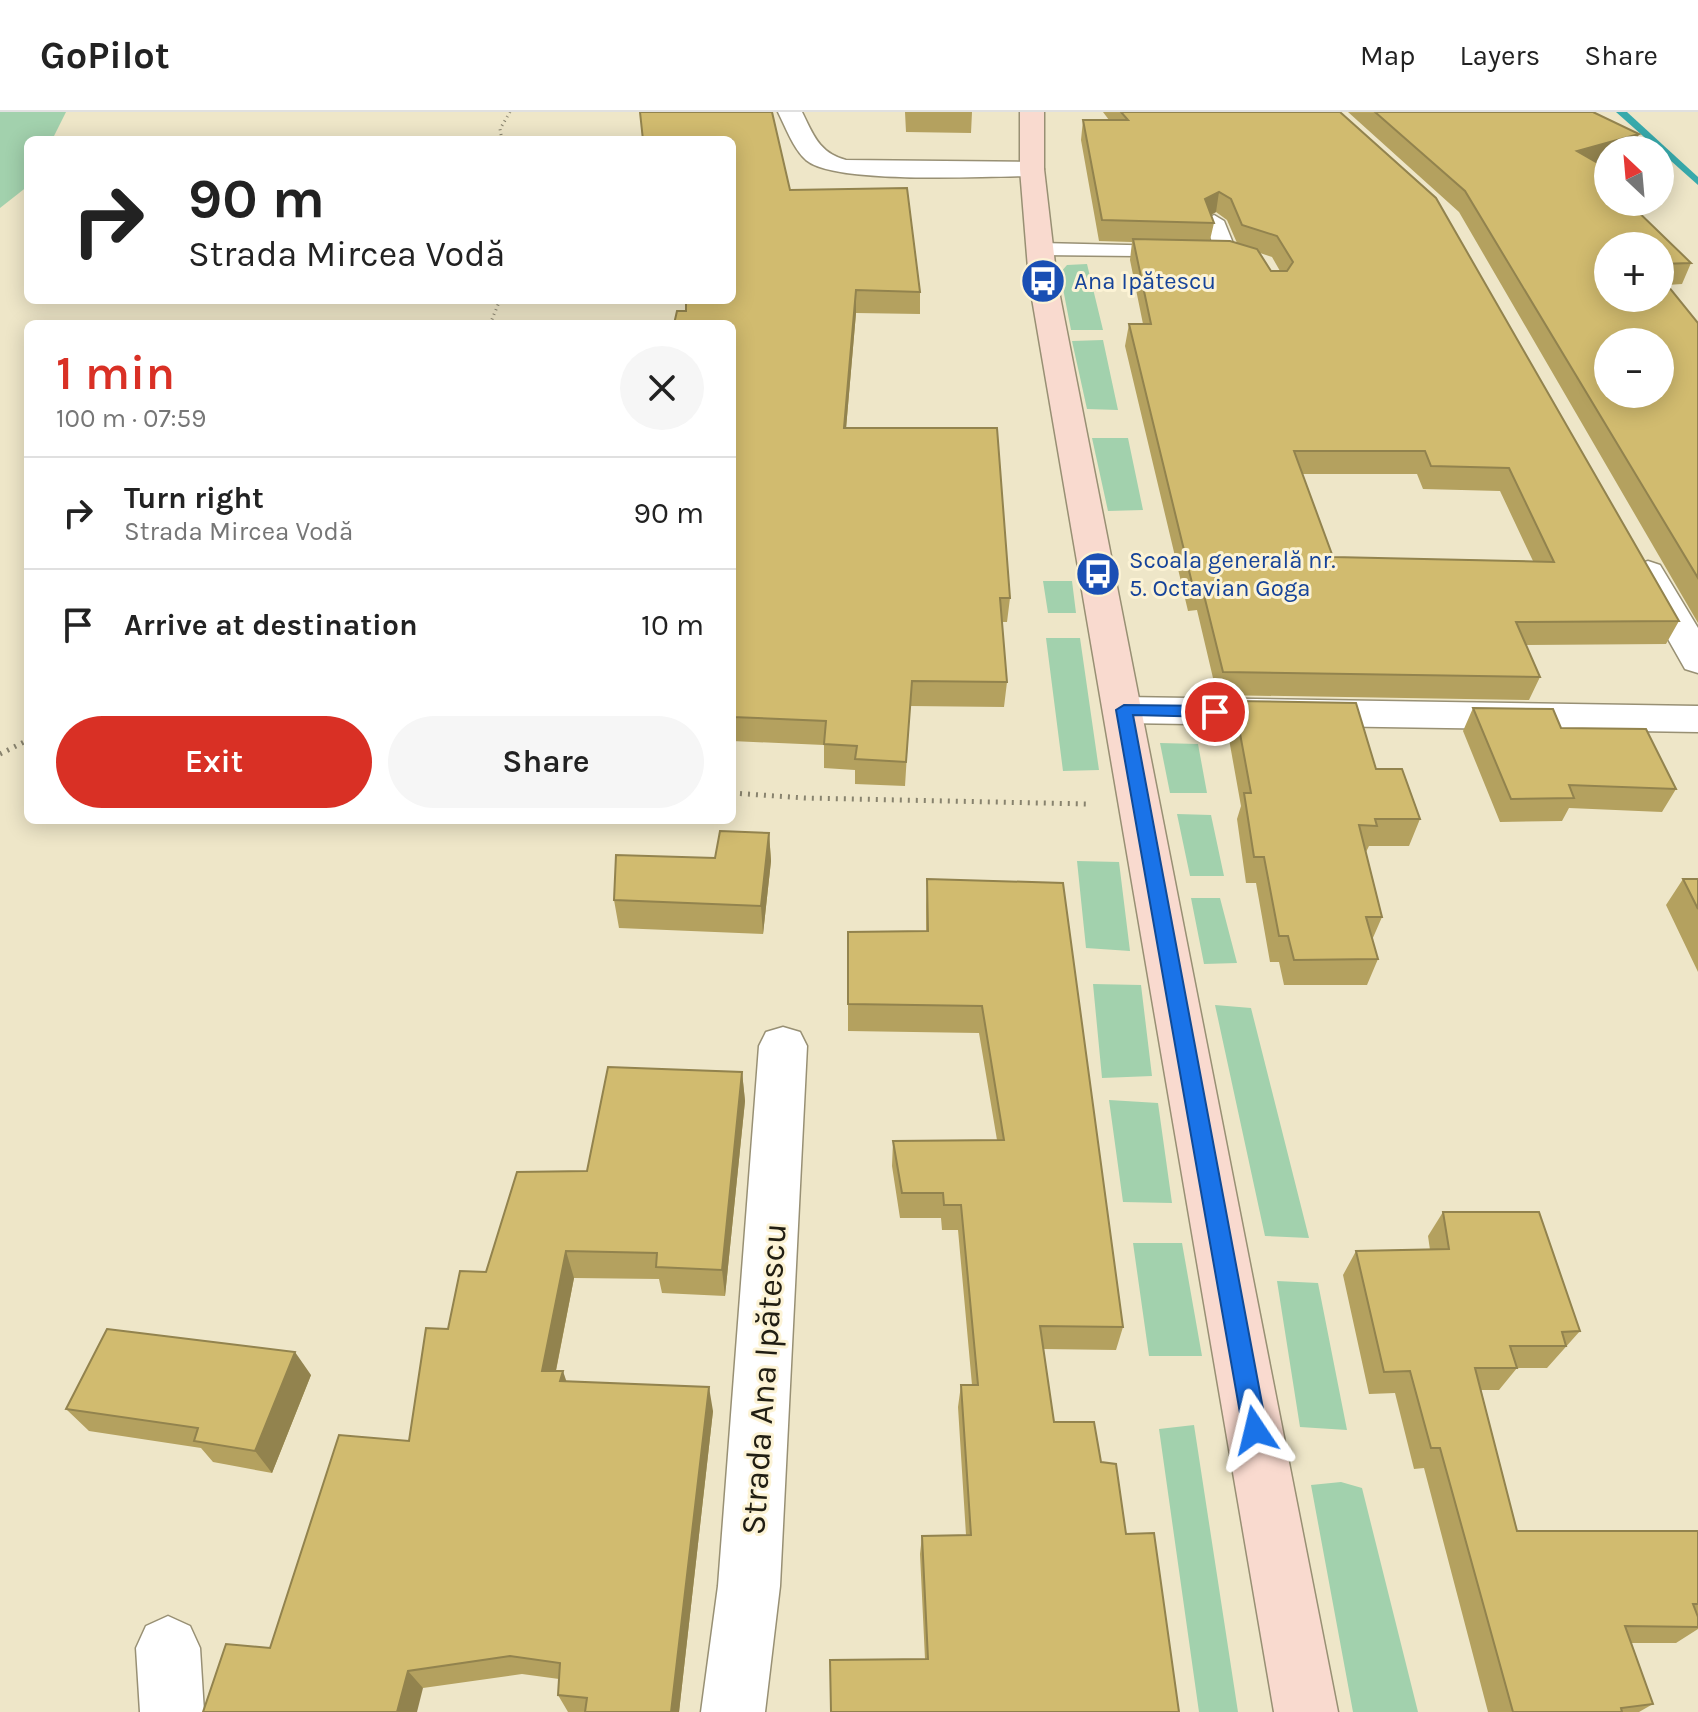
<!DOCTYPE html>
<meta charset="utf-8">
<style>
:root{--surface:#fff;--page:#f6f6f6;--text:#222;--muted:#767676;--line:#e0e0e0;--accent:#d93025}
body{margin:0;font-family:Karla,sans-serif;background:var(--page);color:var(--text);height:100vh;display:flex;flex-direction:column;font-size:30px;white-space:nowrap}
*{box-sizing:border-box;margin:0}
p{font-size:26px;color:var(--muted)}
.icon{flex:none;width:44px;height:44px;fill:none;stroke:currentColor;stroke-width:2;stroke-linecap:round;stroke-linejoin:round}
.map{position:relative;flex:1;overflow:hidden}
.side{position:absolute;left:24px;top:208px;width:712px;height:504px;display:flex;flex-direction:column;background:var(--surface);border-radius:12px;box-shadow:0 4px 20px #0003}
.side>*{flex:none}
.guide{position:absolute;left:24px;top:24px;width:712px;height:168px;border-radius:12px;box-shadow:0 4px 20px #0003;background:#fff;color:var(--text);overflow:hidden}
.needle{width:52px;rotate:334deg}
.fabs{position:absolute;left:1594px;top:24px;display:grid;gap:16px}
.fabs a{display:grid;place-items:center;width:80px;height:80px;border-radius:50%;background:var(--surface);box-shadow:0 4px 20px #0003;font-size:40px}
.pin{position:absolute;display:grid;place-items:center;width:68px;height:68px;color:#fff;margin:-34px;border:4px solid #fff;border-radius:50%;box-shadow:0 2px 8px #0007}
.me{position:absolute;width:88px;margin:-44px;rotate:350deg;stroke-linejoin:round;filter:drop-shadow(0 0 6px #0008)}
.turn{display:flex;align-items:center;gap:28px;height:168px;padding:0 32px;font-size:36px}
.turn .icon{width:104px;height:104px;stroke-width:2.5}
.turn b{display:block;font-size:56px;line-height:68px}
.round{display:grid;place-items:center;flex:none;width:84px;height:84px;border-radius:42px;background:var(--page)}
.headline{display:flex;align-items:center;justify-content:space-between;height:136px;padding:0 32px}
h1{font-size:48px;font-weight:600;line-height:60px;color:var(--accent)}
.primary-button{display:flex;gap:16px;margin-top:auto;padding:16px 32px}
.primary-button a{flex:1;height:92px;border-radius:48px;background:var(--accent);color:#fff;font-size:32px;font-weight:600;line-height:92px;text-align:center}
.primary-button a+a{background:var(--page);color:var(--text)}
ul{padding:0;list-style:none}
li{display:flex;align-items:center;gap:24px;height:112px;padding:0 32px;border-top:2px solid var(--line)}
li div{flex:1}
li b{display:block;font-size:30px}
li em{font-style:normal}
header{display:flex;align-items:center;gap:48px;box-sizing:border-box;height:112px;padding:0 40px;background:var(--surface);border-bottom:2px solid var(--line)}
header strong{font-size:38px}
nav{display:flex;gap:44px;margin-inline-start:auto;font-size:28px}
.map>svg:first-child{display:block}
.green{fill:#a2d1ad}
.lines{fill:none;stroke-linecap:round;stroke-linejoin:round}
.stream{fill:#38aaac;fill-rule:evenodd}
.lane-casing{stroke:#989074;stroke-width:3}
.street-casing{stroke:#989074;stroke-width:3}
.secondary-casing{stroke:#989074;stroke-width:3}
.path-far1{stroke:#88836e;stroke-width:3;stroke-dasharray:1 4;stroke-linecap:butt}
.path{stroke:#88836e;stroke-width:5;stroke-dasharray:2 6;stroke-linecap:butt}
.lane{fill:#fff;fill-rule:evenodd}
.street{fill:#fff;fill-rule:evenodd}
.secondary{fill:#f9dacf;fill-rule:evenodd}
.wall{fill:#b4a15f;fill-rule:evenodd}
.shaded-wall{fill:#92834e}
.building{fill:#d1bb6f;stroke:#92834e;stroke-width:2;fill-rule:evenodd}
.route{fill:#1a73e8;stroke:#114b97;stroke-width:2}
.labels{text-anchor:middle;stroke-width:6;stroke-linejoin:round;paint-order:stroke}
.far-transit-label{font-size:24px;fill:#164399;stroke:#fcf3d5;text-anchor:start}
.near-street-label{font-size:34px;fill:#211e13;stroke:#fcf3d5}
</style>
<header>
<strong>GoPilot</strong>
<nav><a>Map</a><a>Layers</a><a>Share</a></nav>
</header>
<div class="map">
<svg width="1698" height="1600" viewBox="0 0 1698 1600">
<rect width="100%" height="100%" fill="#eee6c8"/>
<path class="green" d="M 0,0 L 66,0 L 52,28 L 28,28 L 28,74 L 0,96 Z
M 1087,152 L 1103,218 L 1071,218 L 1060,161 L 1067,153 Z
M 1103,228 L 1118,298 L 1087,297 L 1072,229 Z
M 1092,326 L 1128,326 L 1143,398 L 1108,399 Z
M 1043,469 L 1072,469 L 1076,501 L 1048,501 Z
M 1046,526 L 1080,526 L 1099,658 L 1063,659 Z
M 1160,631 L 1198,632 L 1207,681 L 1170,681 Z
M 1177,702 L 1211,703 L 1224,764 L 1190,764 Z
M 1077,749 L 1119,750 L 1130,839 L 1086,836 Z
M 1191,786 L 1220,786 L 1237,851 L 1204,852 Z
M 1093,872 L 1141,873 L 1152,964 L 1102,966 Z
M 1215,893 L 1251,896 L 1309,1126 L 1265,1124 Z
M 1109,988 L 1158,991 L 1172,1091 L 1123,1090 Z
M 1133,1131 L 1182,1131 L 1202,1244 L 1149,1244 Z
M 1277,1169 L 1318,1171 L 1347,1318 L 1300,1315 Z
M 1194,1313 L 1238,1600 L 1199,1600 L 1159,1317 Z
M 1341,1370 L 1362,1376 L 1418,1600 L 1353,1600 L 1311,1373 Z"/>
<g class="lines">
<path class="stream" d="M 1616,0 L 1627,0 L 1698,65 L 1698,73 Z"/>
<g class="lane-casing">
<path id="lane" d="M 1214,103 L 1224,109 L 1237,141 L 1234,145 L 1040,143 L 1030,137 L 1040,131 L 1214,135 L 1204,109 Z"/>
</g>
<g class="street-casing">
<path id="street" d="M 778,0 L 802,0 C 813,22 819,41 846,48 L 1032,50 L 1041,52 L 1044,57 L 1041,62 L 1032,64 C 988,64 835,73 806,48 C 793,36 786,16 778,0 Z
M 1648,449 L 1660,453 L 1698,516 L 1698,561 L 1685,557 L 1630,460 L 1636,453 Z
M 1124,585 L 1698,594 L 1698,620 L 1124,611 L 1110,607 L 1105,598 L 1110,589 Z
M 783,915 L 800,920 L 807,934 L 780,1474 L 765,1600 L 701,1600 L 718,1474 L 759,934 L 766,920 Z
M 168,1504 L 190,1514 L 200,1536 L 204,1600 L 140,1600 L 136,1536 L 146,1514 Z"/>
</g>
<g class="secondary-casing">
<path id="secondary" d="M 1020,0 L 1044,0 L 1044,57 L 1057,169 L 1338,1600 L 1274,1600 L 1029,169 L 1020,57 Z"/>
</g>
<path class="path-far1" d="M 502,28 L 500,17 L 510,0
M 490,212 L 500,188"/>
<path class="path" d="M 0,642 L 28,628
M 732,681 L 805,686 L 1088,692"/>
<use href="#lane" class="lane"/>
<use href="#street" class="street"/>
<use href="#secondary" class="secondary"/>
</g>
<path class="wall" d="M 905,0 L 972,0 L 971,21 L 906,20 Z
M 1103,0 L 1340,0 L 1679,509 L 1666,532 L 1526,533 L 1540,565 L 1529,588 L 1217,583 L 1197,498 L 1188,499 L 1125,234 L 1129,212 L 1143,212 L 1130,148 L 1132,130 L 1099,129 L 1081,28 L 1083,8 L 1109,8 ZM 1216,100 L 1227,108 L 1237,131 L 1210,128 L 1214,111 L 1211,103 ZM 1260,141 L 1272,145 L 1280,159 L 1271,159 ZM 1302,362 L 1417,362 L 1423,377 L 1500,379 L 1533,449 L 1333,445 Z
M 1348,0 L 1593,0 L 1598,51 L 1608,90 L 1691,151 L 1682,172 L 1667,173 L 1698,211 L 1698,511 L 1459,100 ZM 1608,134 L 1660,134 L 1660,186 Z
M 790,78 L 920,180 L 920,202 L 856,201 L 846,316 L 1010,486 L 1007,510 L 1002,510 L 1007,570 L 1004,595 L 910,594 L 905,674 L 855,672 L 855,658 L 824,656 L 824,633 L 732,629 L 732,212 Z
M 1234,589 L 1376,657 L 1420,707 L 1409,734 L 1369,734 L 1366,740 L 1382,805 L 1372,828 L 1378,847 L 1367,873 L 1284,873 L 1279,850 L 1270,850 L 1256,771 L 1246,771 L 1237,707 L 1241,694 L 1227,616 Z
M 1473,596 L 1561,616 L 1676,677 L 1662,700 L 1569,696 L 1562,709 L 1500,710 L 1463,619 Z
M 769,721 L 771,749 L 763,822 L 619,816 L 614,788 L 715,746 Z
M 927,767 L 1123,1215 L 1116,1238 L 1043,1237 L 1054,1310 L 1101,1350 L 1126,1422 L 1179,1600 L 925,1547 L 920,1442 L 922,1424 L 966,1423 L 958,1295 L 961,1273 L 972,1273 L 958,1118 L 942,1118 L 941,1106 L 900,1106 L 892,1054 L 893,1029 L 997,1028 L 979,921 L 848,919 L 848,820 L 926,819 L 926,794 Z
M 1683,767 L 1698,767 L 1698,860 L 1666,793 Z
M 742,960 L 745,989 L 725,1184 L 662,1181 L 659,1167 L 574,1166 L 556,1259 L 566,1270 L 713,1299 L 679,1600 L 568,1600 L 558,1583 L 559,1567 L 522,1562 L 423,1576 L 270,1536 L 409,1329 L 448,1217 L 486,1160 L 587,1059 Z
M 1443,1100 L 1580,1219 L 1547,1256 L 1517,1256 L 1499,1278 L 1481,1278 L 1517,1419 L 1698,1419 L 1698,1517 L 1676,1531 L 1631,1531 L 1653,1592 L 1639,1600 L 1488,1600 L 1424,1356 L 1414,1357 L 1395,1281 L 1369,1282 L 1343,1163 L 1356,1139 L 1430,1138 L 1428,1124 Z
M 311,1263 L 272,1361 L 213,1350 L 201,1336 L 89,1319 L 66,1297 Z"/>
<path class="shaded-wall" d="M 1639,22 L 1633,38 L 1608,38 L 1608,48 L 1570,59 L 1577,39 Z
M 1219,80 L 1216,100 L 1201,108 L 1205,87 Z
M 856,178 L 856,201 L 844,340 L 844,316 Z
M 769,721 L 771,749 L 763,822 L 761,794 Z
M 742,960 L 745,989 L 725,1184 L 722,1158 Z
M 566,1139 L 574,1166 L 551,1283 L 542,1259 Z
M 295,1240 L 311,1263 L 272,1361 L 255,1339 Z
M 563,1259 L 571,1283 L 560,1269 Z
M 709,1275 L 713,1299 L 679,1600 L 671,1600 Z
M 408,1559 L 423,1576 L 417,1600 L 397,1600 Z"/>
<path class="building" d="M 640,0 L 772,0 L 790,78 L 907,76 L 920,180 L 856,178 L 844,316 L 997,316 L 1010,486 L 1000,486 L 1007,570 L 912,569 L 906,650 L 855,647 L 857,634 L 824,632 L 826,609 L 732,605 L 732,212 L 674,212 L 677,199 L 686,199 L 686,188 L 732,188 L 732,28 L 643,28 Z
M 1121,0 L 1340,0 L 1436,86 L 1679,509 L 1516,510 L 1540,565 L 1223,560 L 1202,475 L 1193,475 L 1129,212 L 1151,212 L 1133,127 L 1230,129 L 1257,137 L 1271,159 L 1287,159 L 1293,150 L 1277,124 L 1242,113 L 1231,87 L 1219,80 L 1205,87 L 1214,111 L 1102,108 L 1083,8 L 1128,8 ZM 1294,339 L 1425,339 L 1431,354 L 1509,356 L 1554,450 L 1333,445 Z
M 1375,0 L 1593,0 L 1639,22 L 1577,39 L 1608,57 L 1608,68 L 1606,69 L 1608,71 L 1608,90 L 1628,90 L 1691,151 L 1660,152 L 1660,134 L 1608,134 L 1608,186 L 1660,186 L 1660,164 L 1698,211 L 1698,466 L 1465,79 ZM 1608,230 L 1660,230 L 1660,282 L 1608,282 Z
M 1234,589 L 1356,591 L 1376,657 L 1402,657 L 1420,707 L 1375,707 L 1377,714 L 1359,713 L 1382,805 L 1366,805 L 1378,847 L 1294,848 L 1288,824 L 1279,824 L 1264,745 L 1254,745 L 1244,681 L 1251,681 Z
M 1473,596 L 1553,597 L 1561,616 L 1646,617 L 1676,677 L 1569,673 L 1574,686 L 1511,687 Z
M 720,719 L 769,721 L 761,794 L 614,788 L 616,743 L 715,746 Z
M 927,767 L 1063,771 L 1123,1215 L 1040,1214 L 1054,1310 L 1094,1310 L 1101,1350 L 1116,1352 L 1126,1422 L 1154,1421 L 1179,1600 L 831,1600 L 830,1548 L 928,1547 L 922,1424 L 971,1423 L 961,1273 L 978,1273 L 961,1093 L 944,1093 L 943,1081 L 902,1081 L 893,1029 L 1004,1028 L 982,894 L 848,892 L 848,820 L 928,819 Z
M 1683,767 L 1698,767 L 1698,797 Z
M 608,955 L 742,960 L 722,1158 L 656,1155 L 657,1141 L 566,1139 L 542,1259 L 563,1259 L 560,1269 L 709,1275 L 671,1600 L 585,1600 L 587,1586 L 558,1583 L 560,1551 L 510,1544 L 408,1559 L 397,1600 L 203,1600 L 226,1532 L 270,1536 L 339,1323 L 409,1329 L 426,1216 L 448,1217 L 460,1159 L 486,1160 L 517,1060 L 587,1059 Z
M 1443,1100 L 1539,1100 L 1580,1219 L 1562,1220 L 1566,1234 L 1510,1234 L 1517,1256 L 1475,1256 L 1517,1419 L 1698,1419 L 1698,1492 L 1693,1492 L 1698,1505 L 1698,1515 L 1625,1514 L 1653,1592 L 1621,1596 L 1622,1600 L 1513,1600 L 1440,1336 L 1431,1336 L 1410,1259 L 1384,1260 L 1356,1139 L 1449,1137 Z
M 107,1217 L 295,1240 L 255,1339 L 194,1329 L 198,1316 L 66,1297 Z"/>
<path class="route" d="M 1124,593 L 1215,594 L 1223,600 L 1215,605 L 1133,603 L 1267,1318 L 1263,1327 L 1255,1330 L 1247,1327 L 1243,1318 L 1116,598 Z"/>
<defs>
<g id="bus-disc" transform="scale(2.3)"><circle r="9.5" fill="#1a4fb4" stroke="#fcf3d5"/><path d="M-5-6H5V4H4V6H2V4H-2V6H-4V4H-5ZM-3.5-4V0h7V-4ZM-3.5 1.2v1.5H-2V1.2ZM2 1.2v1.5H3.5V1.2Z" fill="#fff"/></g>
</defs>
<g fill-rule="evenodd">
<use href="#bus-disc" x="1043" y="169"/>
<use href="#bus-disc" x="1098" y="462"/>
</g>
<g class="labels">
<g class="far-transit-label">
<text x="1074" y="177">Ana Ipătescu</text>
<text x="1129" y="456">Scoala generală nr.<tspan x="1129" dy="28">5. Octavian Goga</tspan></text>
</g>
<g class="near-street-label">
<text transform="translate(763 1267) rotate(-86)" y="12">Strada Ana Ipătescu</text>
</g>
</g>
</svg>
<div class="fabs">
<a><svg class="needle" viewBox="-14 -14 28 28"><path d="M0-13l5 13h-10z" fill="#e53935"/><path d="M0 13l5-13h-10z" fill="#767676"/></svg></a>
<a>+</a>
<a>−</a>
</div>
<div class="pin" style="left:1215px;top:600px;background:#d93025"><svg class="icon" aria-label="arrive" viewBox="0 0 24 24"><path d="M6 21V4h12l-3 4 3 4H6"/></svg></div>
<svg class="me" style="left:1255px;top:1318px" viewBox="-20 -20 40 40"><path d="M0-17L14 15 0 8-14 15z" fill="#1a73e8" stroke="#fff" stroke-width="4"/></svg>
<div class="guide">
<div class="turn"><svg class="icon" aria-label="right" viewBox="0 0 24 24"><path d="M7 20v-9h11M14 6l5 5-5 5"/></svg><div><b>90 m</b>Strada Mircea Vodă</div></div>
</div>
<section class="side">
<div class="headline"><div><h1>1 min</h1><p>100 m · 07:59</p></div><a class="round"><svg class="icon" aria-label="close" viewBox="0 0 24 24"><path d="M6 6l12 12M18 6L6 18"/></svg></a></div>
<ul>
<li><svg class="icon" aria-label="right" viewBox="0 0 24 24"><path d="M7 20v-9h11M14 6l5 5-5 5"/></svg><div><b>Turn right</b><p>Strada Mircea Vodă</p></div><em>90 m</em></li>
<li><svg class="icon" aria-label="arrive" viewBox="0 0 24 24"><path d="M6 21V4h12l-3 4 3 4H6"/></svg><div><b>Arrive at destination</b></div><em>10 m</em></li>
</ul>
<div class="primary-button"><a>Exit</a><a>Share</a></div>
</section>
</div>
